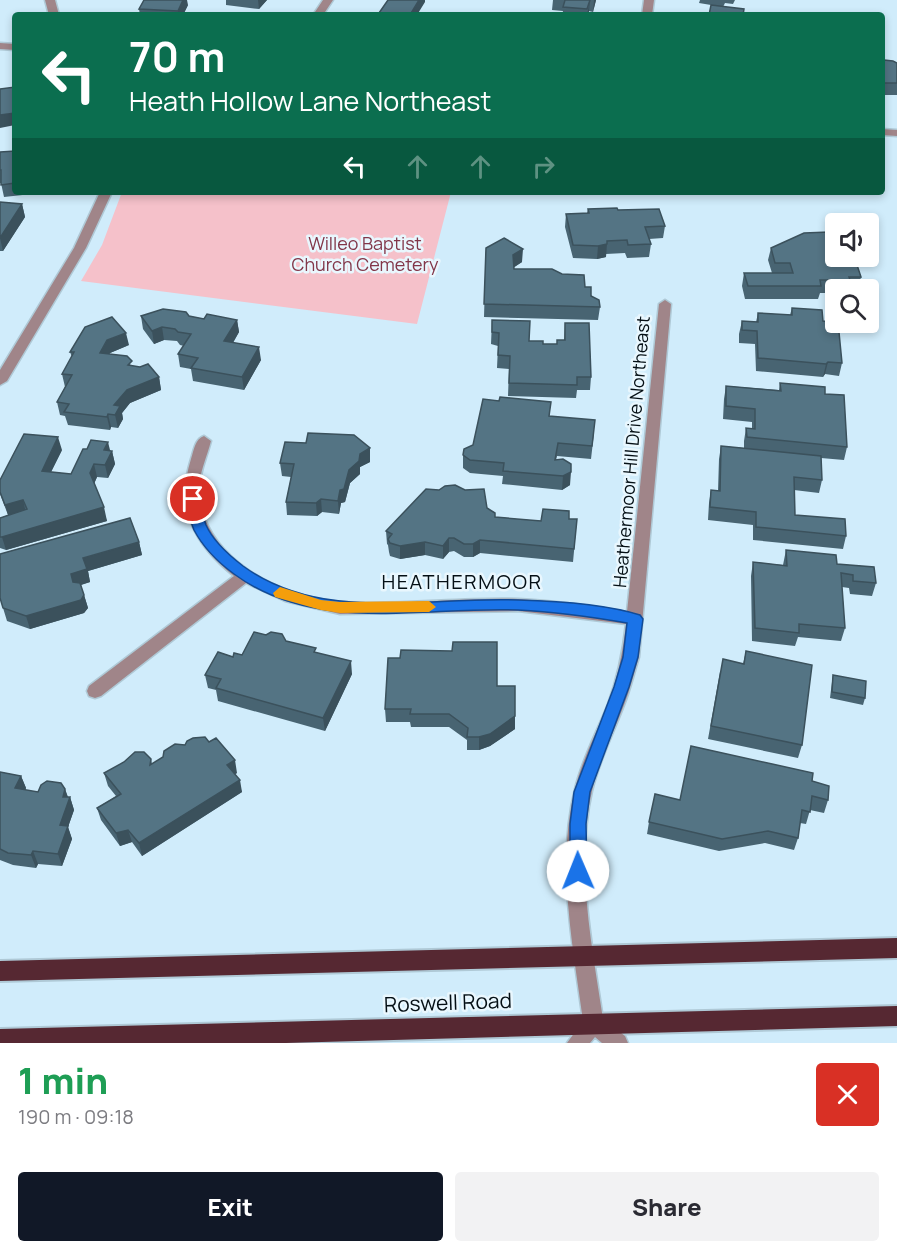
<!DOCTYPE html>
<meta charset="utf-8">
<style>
:root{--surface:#fff;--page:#f2f2f3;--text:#2b2b33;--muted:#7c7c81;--accent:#111827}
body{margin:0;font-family:Manrope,sans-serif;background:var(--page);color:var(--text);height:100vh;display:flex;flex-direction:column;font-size:22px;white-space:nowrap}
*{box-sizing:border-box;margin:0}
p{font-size:20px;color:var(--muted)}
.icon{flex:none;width:33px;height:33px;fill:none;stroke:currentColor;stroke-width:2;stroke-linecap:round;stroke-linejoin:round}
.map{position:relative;height:1043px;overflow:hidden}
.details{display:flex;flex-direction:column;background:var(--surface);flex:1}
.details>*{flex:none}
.guide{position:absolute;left:12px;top:12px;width:873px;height:183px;border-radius:6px;box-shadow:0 3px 9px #0003;background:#0b6e4f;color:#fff;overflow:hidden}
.buttons{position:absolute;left:825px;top:213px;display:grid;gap:12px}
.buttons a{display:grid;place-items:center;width:54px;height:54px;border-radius:6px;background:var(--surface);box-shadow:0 3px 9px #0003;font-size:30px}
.pin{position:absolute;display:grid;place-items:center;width:51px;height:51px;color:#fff;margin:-26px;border:3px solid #fff;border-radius:50%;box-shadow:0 2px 6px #0007}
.me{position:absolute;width:66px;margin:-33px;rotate:359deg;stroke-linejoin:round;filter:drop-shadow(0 0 4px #0008)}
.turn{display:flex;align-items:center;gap:21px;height:126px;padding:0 18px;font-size:27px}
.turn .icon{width:78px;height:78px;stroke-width:2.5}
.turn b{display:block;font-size:42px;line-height:51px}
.lanes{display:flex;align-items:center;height:57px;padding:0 18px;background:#0003;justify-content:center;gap:30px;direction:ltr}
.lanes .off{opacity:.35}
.round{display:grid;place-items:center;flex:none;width:63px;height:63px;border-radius:6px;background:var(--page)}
.headline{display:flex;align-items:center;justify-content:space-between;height:102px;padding:0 18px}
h1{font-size:36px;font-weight:800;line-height:45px;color:#1e9e55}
.cta{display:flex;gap:12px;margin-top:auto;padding:12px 18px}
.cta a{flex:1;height:69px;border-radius:6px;background:var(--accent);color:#fff;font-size:24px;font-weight:800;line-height:69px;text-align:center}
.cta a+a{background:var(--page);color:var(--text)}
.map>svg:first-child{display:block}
.green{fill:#f5c1ca}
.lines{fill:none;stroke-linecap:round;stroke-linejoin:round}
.minor-casing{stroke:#afc9d6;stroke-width:3}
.trunk-casing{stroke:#afc9d6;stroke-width:4}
.minor{fill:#a08589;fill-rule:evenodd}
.trunk{fill:#562832;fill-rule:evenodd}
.wall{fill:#486472}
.shaded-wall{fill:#3b515c}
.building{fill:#547484;stroke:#3b515c;stroke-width:1.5}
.route{fill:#1a73e8;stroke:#114b97;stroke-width:1.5}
.slow{fill:#f59e0b}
.labels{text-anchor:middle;stroke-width:5;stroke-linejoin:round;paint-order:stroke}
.park-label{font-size:18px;fill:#823649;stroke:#e9f7fe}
.street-label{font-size:18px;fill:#040f15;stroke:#e9f7fe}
.neighbourhood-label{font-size:20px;letter-spacing:1.5px;fill:#040f15;stroke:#e9f7fe}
.near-street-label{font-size:21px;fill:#040f15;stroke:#e9f7fe}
</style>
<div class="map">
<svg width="897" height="1043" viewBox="0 0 897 1043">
<rect width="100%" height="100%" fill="#d0ecfb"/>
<path class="green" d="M 122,192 L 451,192 L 417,324 L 81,281 L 102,245 Z"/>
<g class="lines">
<g class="minor-casing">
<path id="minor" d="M 45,0 L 55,0 L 59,15 L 49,15 Z
M 323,0 L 333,0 L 323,15 L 313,15 Z
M 644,0 L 654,0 L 652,15 L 642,15 Z
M 0,43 L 15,44 L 15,50 L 0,49 Z
M 882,129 L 897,130 L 897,136 L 882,135 Z
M 100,192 L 112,192 L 86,248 L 7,381 L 0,385 L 0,370 L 74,248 Z
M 665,300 L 671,304 L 639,657 C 634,673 630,690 624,705 C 613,734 599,761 592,791 C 575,865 592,945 603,1019 L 625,1036 L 628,1043 L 602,1043 L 595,1037 L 590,1043 L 567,1043 L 583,1021 C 573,946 556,864 575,789 C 582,759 597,732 608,704 C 618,677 623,651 626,624 L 518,611 L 340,614 L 285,601 L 246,583 L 101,696 L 95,698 L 89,696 L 87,691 L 89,686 L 234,576 C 195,545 175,509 191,459 C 194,450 195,439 204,436 L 211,441 C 207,457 199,473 199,490 C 202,558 279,597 340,602 C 399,606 459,597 518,599 C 555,601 592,606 627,612 L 659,304 Z"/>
</g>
<g class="trunk-casing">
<path id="trunk" d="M 897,938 L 897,958 L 0,981 L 0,961 Z
M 897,1006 L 897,1026 L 286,1043 L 0,1043 L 0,1029 Z"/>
</g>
<use href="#minor" class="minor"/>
<use href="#trunk" class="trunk"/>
</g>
<path class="wall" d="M 226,0 L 267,0 L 259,9 L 226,5 Z
M 553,0 L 596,0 L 593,12 L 589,11 L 588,15 L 562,15 L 563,11 L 552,10 Z
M 700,0 L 735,0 L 733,4 L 725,3 L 723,7 L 699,3 Z
M 188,5 L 183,15 L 140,15 L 139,9 Z
M 882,62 L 897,63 L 897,95 L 882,95 Z
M 15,151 L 15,192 L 41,192 L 41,193 L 4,197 L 1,183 L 0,183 L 0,152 Z
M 0,202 L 22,204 L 25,217 L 3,251 L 0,251 Z
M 588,209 L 618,210 L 665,226 L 663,238 L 649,239 L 651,244 L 649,257 L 627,258 L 625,253 L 606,254 L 606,257 L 597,259 L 573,258 L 565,227 L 566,214 L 587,213 Z
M 832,242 L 861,277 L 858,289 L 836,290 L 836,299 L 832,299 L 830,293 L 820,293 L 818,299 L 745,299 L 742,286 L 744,273 L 772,273 L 768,260 L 771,248 Z
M 486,248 L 522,262 L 514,267 L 514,269 L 585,287 L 600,307 L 598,320 L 484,317 Z
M 792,308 L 823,321 L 842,363 L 839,376 L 825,374 L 823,377 L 756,371 L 755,344 L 739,343 L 739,334 L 742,321 L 756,322 L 758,313 L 790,315 Z
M 141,316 L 189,316 L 204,319 L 237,320 L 239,332 L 233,343 L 261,360 L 244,390 L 193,381 L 191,369 L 180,367 L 178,354 L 184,346 L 180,345 L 177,341 L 164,340 L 154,344 L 143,329 Z
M 492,320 L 529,341 L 543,344 L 556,344 L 564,340 L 565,323 L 591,377 L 590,390 L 577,390 L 576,398 L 508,396 L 509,369 L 497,368 L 498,346 L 491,344 Z
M 129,345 L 110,353 L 109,354 L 133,366 L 159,377 L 161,390 L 130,403 L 122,413 L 123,419 L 118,428 L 111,427 L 110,430 L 68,425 L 65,416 L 60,415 L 57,402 L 65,387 L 62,374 L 72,357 L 70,352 Z
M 780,383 L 825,394 L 847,447 L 844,460 L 821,458 L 822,480 L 819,493 L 794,490 L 795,515 L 846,536 L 843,549 L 753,540 L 753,525 L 708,520 L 709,503 L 711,490 L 718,491 L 719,459 L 721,446 L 744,448 L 744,441 L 746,428 L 752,428 L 752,422 L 723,419 L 724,399 L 726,386 L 779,390 Z
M 550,416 L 594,433 L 591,459 L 557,456 L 556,460 L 570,485 L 562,490 L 502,484 L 503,476 L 470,473 L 463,468 L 463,455 Z
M 62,450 L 51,472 L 71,474 L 110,451 L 112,451 L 115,464 L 108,478 L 97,477 L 94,484 L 107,521 L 6,550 L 0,548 L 0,518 L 8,515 L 0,494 L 0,480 Z
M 370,462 L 360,467 L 360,474 L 350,483 L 345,502 L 341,503 L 339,514 L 322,512 L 317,516 L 287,515 L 286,502 L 291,477 L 282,476 L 280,463 Z
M 487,508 L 495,513 L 495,517 L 541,521 L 569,519 L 577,519 L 573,562 L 480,553 L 473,557 L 464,557 L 454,551 L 449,552 L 443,559 L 425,555 L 400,559 L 390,556 L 389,552 L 388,545 L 387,544 L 386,531 Z
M 139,542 L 142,555 L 88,571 L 90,582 L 81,585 L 88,608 L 84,613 L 30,629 L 7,621 L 0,598 Z
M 786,550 L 837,564 L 876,583 L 872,596 L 850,594 L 849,588 L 842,587 L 845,628 L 841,641 L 798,637 L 795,646 L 752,641 L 751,576 L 753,562 L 783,565 Z
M 286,641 L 316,653 L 352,674 L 325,731 L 218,701 L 216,690 L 208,688 L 205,675 L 233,657 L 242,655 Z
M 746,651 L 802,745 L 798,758 L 708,739 L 720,672 L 743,664 Z
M 833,675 L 865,698 L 863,705 L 830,698 L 832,682 Z
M 497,686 L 515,729 L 490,746 L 479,750 L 467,750 L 467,740 L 449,727 L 411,727 L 410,722 L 386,722 L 385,709 Z
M 151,759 L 152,764 L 237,773 L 235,774 L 242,792 L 142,856 L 132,842 L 120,846 L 101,820 L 97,808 L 116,796 L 108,786 L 104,773 Z
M 0,772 L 21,776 L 26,788 L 25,790 L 38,792 L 65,789 L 68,797 L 70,797 L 74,810 L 68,827 L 72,839 L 62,866 L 38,864 L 36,868 L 13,865 L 0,860 Z
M 812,781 L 828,800 L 824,813 L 810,810 L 806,824 L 800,823 L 798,838 L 794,850 L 765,843 L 719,851 L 647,834 L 649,822 L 680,800 Z"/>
<path class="shaded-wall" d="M 183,0 L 187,0 L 188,5 L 183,15 L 179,15 L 178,11 Z
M 258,0 L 267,0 L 259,9 Z
M 419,0 L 425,0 L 425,2 L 417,15 L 410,15 Z
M 590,0 L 589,11 L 588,15 L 587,15 Z
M 594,0 L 596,0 L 593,12 Z
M 15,113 L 15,125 L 0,128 L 0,115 Z
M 22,204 L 25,217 L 3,251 L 0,238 Z
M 607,244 L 606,257 L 597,259 L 598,246 Z
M 523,249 L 522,262 L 513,268 L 513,255 Z
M 237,320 L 239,332 L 226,354 L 224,341 Z
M 162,327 L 164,340 L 154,344 L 152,331 Z
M 126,333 L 129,345 L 110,353 L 103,366 L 100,353 L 107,340 Z
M 259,347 L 261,360 L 244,390 L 242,377 Z
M 828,362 L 825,374 L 823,377 L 826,364 Z
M 159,377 L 161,390 L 130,403 L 122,413 L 123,419 L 118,428 L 115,415 L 114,405 L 127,390 Z
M 108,414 L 111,427 L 110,430 L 107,417 Z
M 58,437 L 62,450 L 45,484 L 42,471 Z
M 108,442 L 111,454 L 112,451 L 115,464 L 108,478 L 105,465 L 104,450 Z
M 370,448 L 370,462 L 360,467 L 360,474 L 350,483 L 345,502 L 341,503 L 339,514 L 338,501 L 340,490 L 349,470 L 360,454 Z
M 94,464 L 97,477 L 93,486 L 90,473 Z
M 571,472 L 570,485 L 562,490 L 563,476 Z
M 321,499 L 322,512 L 317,516 L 316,503 Z
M 23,500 L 26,513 L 9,518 L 5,505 Z
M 104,507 L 107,521 L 6,550 L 2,537 Z
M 449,538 L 449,552 L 443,559 L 443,546 Z
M 480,540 L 480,553 L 473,557 L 473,544 Z
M 139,542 L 142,555 L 88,571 L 90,582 L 74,587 L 71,574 L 83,558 Z
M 425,542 L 425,555 L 400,559 L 400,546 Z
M 84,595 L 88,608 L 84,613 L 30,629 L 26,616 Z
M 351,661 L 352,674 L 325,731 L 323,718 Z
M 515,716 L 515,729 L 490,746 L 479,750 L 479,737 Z
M 235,760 L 237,773 L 230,777 L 227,765 Z
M 21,776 L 26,788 L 20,801 L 15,788 Z
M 240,780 L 242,792 L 142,856 L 139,843 Z
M 65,789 L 69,801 L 70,797 L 74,810 L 68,827 L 72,839 L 62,866 L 58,854 L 63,797 Z
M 128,830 L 132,842 L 120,846 L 116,833 Z
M 33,851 L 38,864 L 36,868 L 31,855 Z"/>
<path class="building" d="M 144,0 L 183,0 L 178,11 L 139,9 Z
M 388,0 L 419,0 L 410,15 L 394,15 L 379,13 Z
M 565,0 L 590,0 L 587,9 L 563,7 Z
M 711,5 L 744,9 L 743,15 L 709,15 Z
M 884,60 L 893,61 L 897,63 L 897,83 L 882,83 L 882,62 Z
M 15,87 L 15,113 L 0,115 L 0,89 Z
M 15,151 L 15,183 L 1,185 L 1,170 L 0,170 L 0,152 Z
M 0,202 L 22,204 L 0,238 Z
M 617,208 L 618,210 L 659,209 L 665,226 L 645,227 L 651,244 L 628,245 L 627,240 L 607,241 L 607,244 L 598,246 L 573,245 L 566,214 L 589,213 L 588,209 Z
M 829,232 L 832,242 L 836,242 L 836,256 L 854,256 L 861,277 L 849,277 L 852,286 L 835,286 L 833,280 L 820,280 L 821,286 L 748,286 L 744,273 L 793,273 L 790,263 L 775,263 L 771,248 L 804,233 Z
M 504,238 L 523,249 L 513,255 L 514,269 L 552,269 L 562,274 L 584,275 L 585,287 L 591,287 L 591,296 L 599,300 L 600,307 L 484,304 L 486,248 Z
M 792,308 L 822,310 L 823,321 L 838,322 L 842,363 L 828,362 L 826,364 L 758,358 L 757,331 L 742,330 L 742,321 L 758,322 L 758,313 L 792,315 Z
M 163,309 L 186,312 L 189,316 L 204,319 L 207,314 L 237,320 L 224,341 L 259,347 L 242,377 L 191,368 L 198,358 L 178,354 L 191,334 L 178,332 L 175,329 L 162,327 L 152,331 L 141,316 Z
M 112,317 L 126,333 L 107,340 L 100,353 L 127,356 L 132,361 L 128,365 L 140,367 L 148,364 L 159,377 L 127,390 L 114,405 L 120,406 L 115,415 L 108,414 L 107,417 L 64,412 L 69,404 L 57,402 L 72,375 L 62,374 L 74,352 L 70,352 L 85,327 Z
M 492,320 L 530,321 L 529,341 L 543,341 L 543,344 L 557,344 L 557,340 L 565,340 L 565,323 L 589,323 L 591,377 L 577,377 L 577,385 L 509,383 L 510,356 L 498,355 L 499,333 L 492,332 Z
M 780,383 L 825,387 L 825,394 L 844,395 L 847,447 L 747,437 L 746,428 L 755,429 L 755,409 L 726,406 L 726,386 L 781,391 Z
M 500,397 L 551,402 L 549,416 L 595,420 L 592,446 L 558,443 L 555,460 L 563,459 L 571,464 L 571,472 L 563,476 L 503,471 L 504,463 L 470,460 L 463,455 L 464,449 L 473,445 L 483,399 L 499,401 Z
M 308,433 L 354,435 L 370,448 L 360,454 L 359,461 L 349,470 L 344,489 L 340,490 L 338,501 L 321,499 L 316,503 L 286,502 L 294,464 L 280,463 L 285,442 L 306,443 Z
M 24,434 L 58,437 L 42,471 L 71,474 L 83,449 L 87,449 L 91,440 L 108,442 L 104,450 L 112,451 L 105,465 L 94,464 L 90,473 L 104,507 L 2,537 L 0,537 L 0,518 L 27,509 L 23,500 L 5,505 L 0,492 L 0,480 Z
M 721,446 L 821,456 L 822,480 L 794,477 L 795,515 L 845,519 L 846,536 L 756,527 L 756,512 L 710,507 L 711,490 L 720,491 Z
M 455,485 L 465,490 L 484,489 L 487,508 L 495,513 L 495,517 L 541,521 L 543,509 L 569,511 L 569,519 L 577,519 L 574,549 L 480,540 L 473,544 L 464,544 L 454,538 L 449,538 L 443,546 L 425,542 L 400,546 L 390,543 L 388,539 L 392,534 L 386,531 L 426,489 L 439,490 L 445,486 Z
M 130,518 L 139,542 L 83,558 L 87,569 L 71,574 L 73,582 L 80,583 L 84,595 L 81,600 L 26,616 L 3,608 L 0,598 L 0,554 Z
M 786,550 L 836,555 L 837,564 L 874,567 L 876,583 L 853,581 L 853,575 L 841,573 L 845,628 L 799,624 L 799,633 L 755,628 L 753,562 L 787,566 Z
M 254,632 L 266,635 L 271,632 L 282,634 L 286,641 L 316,648 L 314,652 L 351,661 L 323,718 L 216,688 L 221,679 L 205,675 L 218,652 L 233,657 L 234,653 L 242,655 Z
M 453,642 L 497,642 L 497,686 L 515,686 L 515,716 L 490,734 L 479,737 L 467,737 L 468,728 L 449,714 L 410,714 L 411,709 L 385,709 L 388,658 L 400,658 L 401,650 L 452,651 Z
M 746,651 L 812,665 L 802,745 L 711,726 L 723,659 L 744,664 Z
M 833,675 L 866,681 L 865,698 L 832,692 Z
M 205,737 L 209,742 L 216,738 L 235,760 L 227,765 L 240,780 L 139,843 L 128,830 L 116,833 L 97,808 L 121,794 L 104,773 L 124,762 L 135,752 L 144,752 L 151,759 L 150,765 L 163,757 L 164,751 L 175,744 L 185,745 L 187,741 L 193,738 Z
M 691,746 L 813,773 L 812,781 L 829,786 L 828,800 L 812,796 L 810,812 L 802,810 L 798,838 L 768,831 L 722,839 L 649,822 L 655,794 L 680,800 Z
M 0,772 L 21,776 L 15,788 L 38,792 L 41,785 L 47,781 L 61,783 L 65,789 L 63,797 L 70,797 L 60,825 L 68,826 L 58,854 L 33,851 L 31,855 L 8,853 L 0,849 Z"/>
<path class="route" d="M 193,494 L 199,499 C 202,508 203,517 206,525 C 213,541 230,556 243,566 C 323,624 426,596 518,600 C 556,601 605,604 640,615 L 643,619 L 638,657 L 629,687 L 590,792 L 586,824 L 587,871 L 584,876 L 578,878 L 572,876 L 570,871 L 570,824 L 574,792 L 614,687 L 623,657 L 627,623 C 592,617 555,612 518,610 C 423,606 317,635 234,574 C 219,563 203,547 194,530 C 190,521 188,509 186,499 Z"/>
<path class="slow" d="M 280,587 L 321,600 L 340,602 L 429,601 L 436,607 L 429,612 L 340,613 L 321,610 L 275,597 L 273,593 Z"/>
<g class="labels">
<g class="park-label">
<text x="365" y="250">Willeo Baptist<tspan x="365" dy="21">Church Cemetery</tspan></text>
</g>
<g class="street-label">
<text transform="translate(632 452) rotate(-85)" y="6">Heathermoor Hill Drive Northeast</text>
</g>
<g class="neighbourhood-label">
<text x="462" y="589">HEATHERMOOR</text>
</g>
<g class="near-street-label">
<text transform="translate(448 1003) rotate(-2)" y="7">Roswell Road</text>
</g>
</g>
</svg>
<div class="buttons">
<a><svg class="icon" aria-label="sound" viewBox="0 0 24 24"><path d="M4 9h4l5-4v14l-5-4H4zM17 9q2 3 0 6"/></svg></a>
<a><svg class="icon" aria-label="search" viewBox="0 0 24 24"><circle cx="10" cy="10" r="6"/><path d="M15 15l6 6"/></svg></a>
</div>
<div class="pin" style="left:193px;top:499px;background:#d93025"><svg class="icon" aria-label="arrive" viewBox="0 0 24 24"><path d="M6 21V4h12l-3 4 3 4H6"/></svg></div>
<svg class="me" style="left:578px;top:871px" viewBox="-20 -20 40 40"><circle r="19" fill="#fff"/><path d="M0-13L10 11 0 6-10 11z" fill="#1a73e8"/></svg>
<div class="guide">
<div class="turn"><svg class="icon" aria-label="left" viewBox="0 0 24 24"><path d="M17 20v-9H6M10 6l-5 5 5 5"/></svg><div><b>70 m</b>Heath Hollow Lane Northeast</div></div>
<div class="lanes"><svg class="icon" aria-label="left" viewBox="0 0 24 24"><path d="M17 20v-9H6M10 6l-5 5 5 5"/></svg><svg class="icon off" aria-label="ahead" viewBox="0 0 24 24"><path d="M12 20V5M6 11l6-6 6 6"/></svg><svg class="icon off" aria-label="ahead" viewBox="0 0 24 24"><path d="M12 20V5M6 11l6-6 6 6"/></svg><svg class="icon off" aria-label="right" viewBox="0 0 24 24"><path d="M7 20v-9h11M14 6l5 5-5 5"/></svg></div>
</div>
</div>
<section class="details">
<div class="headline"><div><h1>1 min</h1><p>190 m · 09:18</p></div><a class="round" style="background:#d93025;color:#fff"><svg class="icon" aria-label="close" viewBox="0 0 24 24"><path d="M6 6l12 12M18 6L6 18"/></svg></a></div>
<div class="cta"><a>Exit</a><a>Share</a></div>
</section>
